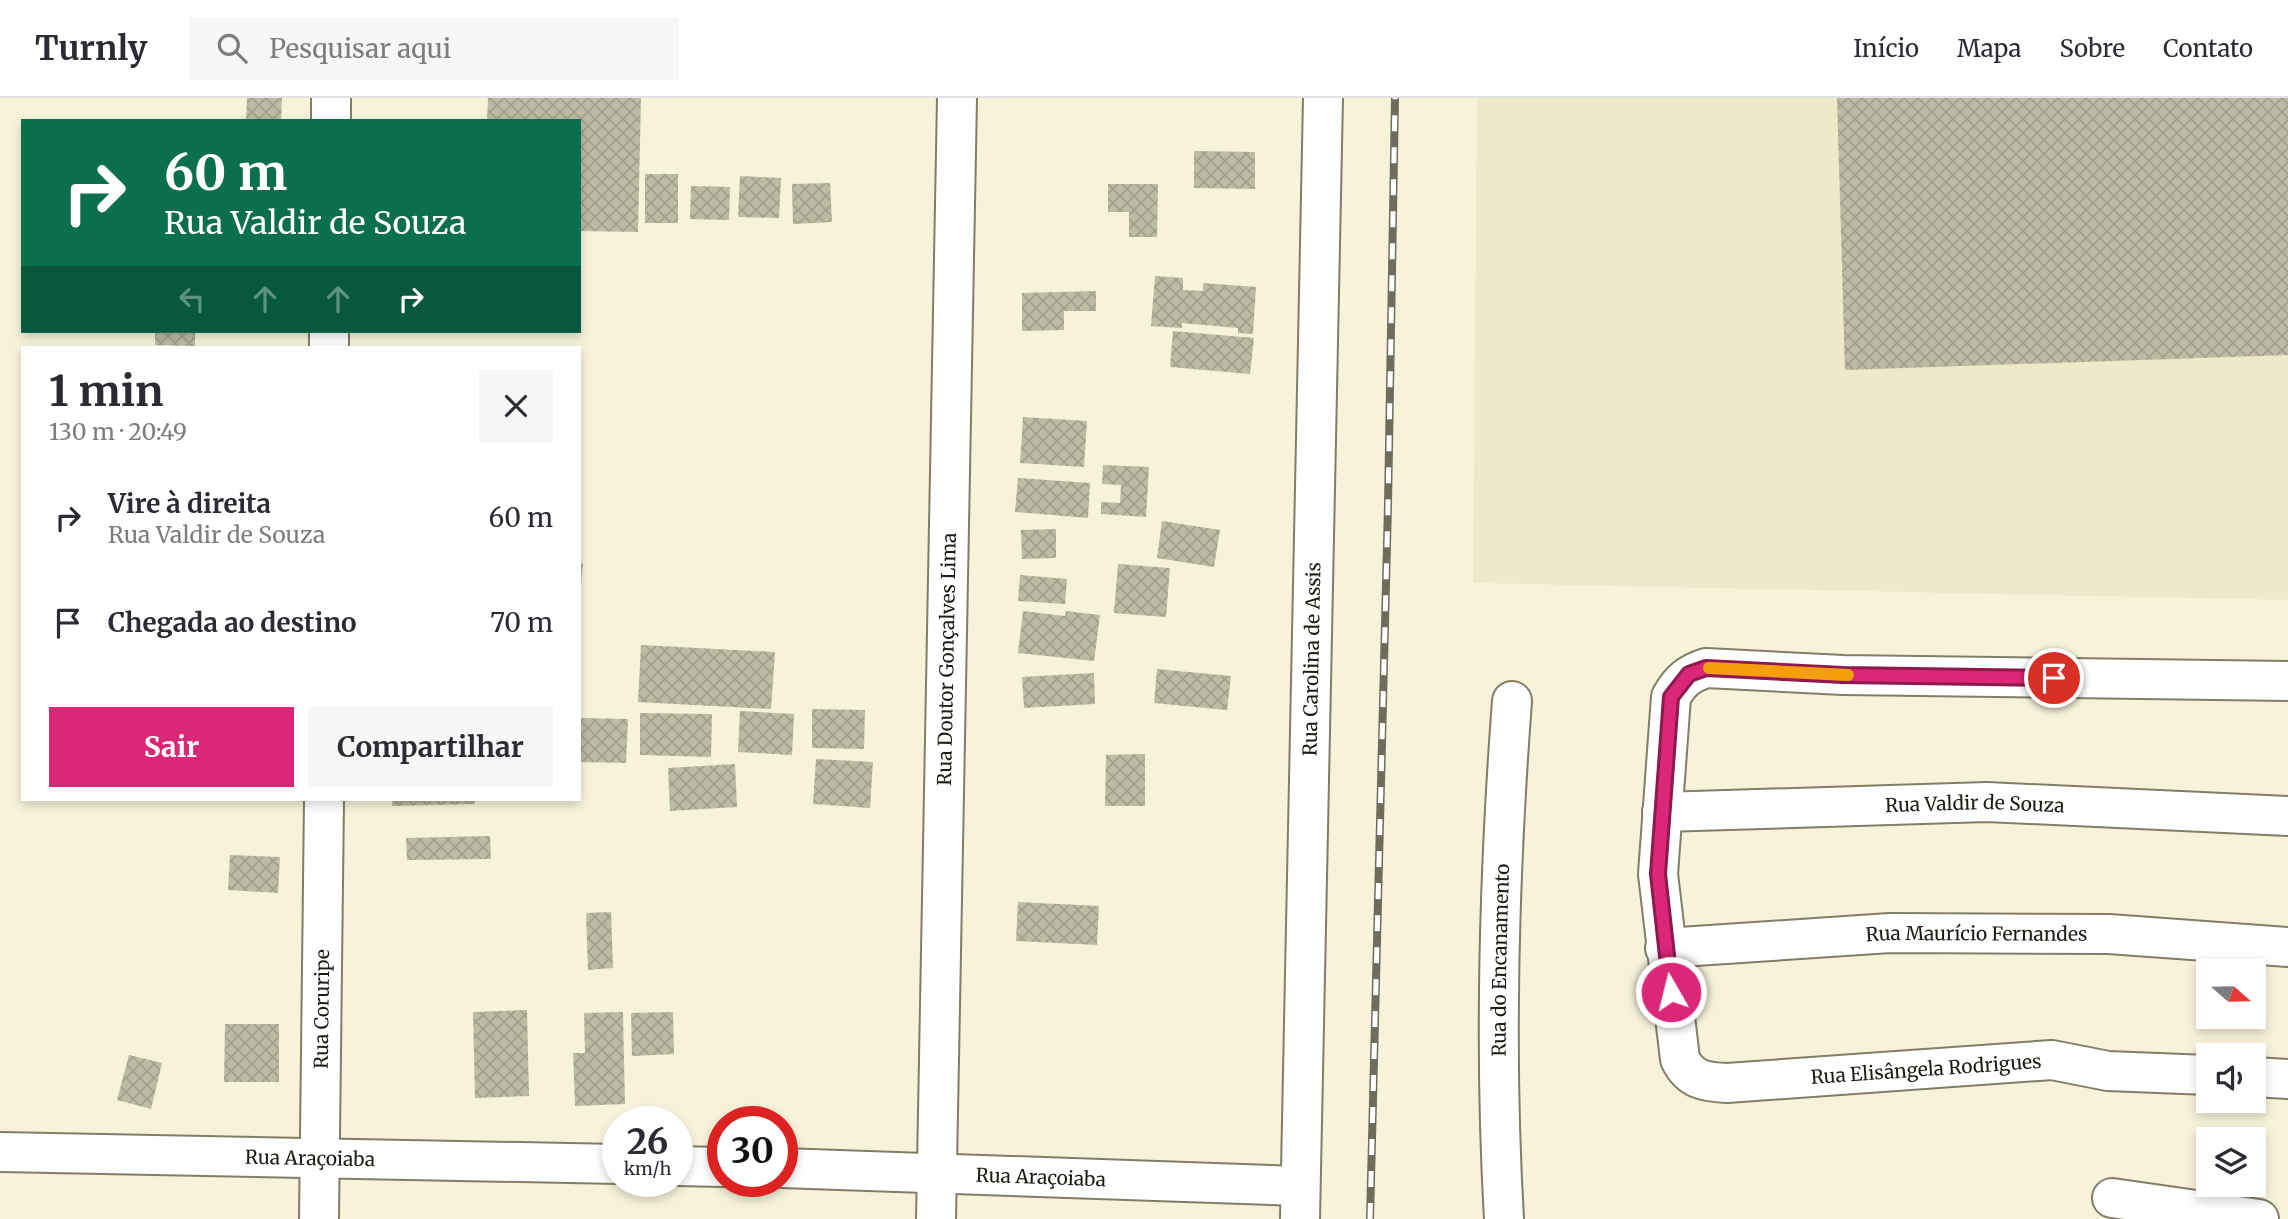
<!DOCTYPE html>
<html lang="pt">
<meta charset="utf-8">
<style>
:root{--surface:#fff;--page:#f7f7f7;--text:#2b2b33;--muted:#7c7c81;--line:#e1e1e2;--accent:#db2777}
body{margin:0;font-family:Merriweather,serif;background:var(--page);color:var(--text);height:100vh;display:flex;flex-direction:column;font-size:26px;white-space:nowrap}
*{box-sizing:border-box;margin:0}
p{font-size:23px;color:var(--muted)}
.icon{flex:none;width:38px;height:38px;fill:none;stroke:currentColor;stroke-width:2;stroke-linecap:round;stroke-linejoin:round}
.map{position:relative;flex:1;overflow:hidden}
.sheet{position:absolute;left:21px;top:248px;width:560px;height:455px;display:flex;flex-direction:column;background:var(--surface);border-radius:0px;box-shadow:0 4px 10px #0003}
.sheet>*{flex:none}
.banner{position:absolute;left:21px;top:21px;width:560px;height:214px;border-radius:0px;box-shadow:0 4px 10px #0003;background:#0b6e4f;color:#fff;overflow:hidden}
.needle{width:46px;rotate:110deg}
.fabs{position:absolute;left:2196px;top:861px;display:grid;gap:14px}
.fabs a{display:grid;place-items:center;width:70px;height:70px;border-radius:0px;background:var(--surface);box-shadow:0 4px 10px #0003;font-size:35px}
.speed{position:absolute;left:602px;top:1008px;display:flex;gap:14px;font-size:35px;font-weight:700;text-align:center}
.speed>*{display:grid;place-content:center;width:91px;height:91px;border-radius:50%;background:var(--surface);box-shadow:0 4px 10px #0003;line-height:1}
.speed small{font-size:18px;font-weight:400}
.speed .limit{border:10px solid #d22;background:#fff;color:#111}
.pin{position:absolute;display:grid;place-items:center;width:60px;height:60px;color:#fff;margin:-30px;border:4px solid #fff;border-radius:50%;box-shadow:0 2px 7px #0007}
.me{position:absolute;width:77px;margin:-38px;rotate:352deg;stroke-linejoin:round;filter:drop-shadow(0 0 5px #0008)}
.turn{display:flex;align-items:center;gap:24px;height:147px;padding:0 28px;font-size:32px}
.turn .icon{width:91px;height:91px;stroke-width:2.5}
.turn b{display:block;font-size:49px;line-height:60px}
.lanes{display:flex;align-items:center;height:66px;padding:0 28px;background:#0003;justify-content:center;gap:35px;direction:ltr}
.lanes .off{opacity:.35}
.round{display:grid;place-items:center;flex:none;width:74px;height:74px;border-radius:0px;background:var(--page)}
.headline{display:flex;align-items:center;justify-content:space-between;height:119px;padding:0 28px}
h1{font-size:42px;font-weight:700;line-height:52px}
.button{display:flex;gap:14px;margin-top:auto;padding:14px 28px}
.button a{flex:1;height:80px;border-radius:0px;background:var(--accent);color:#fff;font-size:28px;font-weight:700;line-height:80px;text-align:center}
.button a+a{background:var(--page);color:var(--text)}
ul{padding:0;list-style:none}
li{display:flex;align-items:center;gap:21px;height:105px;padding:0 28px}
li div{flex:1}
li b{display:block;font-size:26px}
li em{font-style:normal}
header{display:flex;align-items:center;gap:42px;box-sizing:border-box;height:98px;padding:0 35px;background:var(--surface);border-bottom:2px solid var(--line)}
header strong{font-size:33px}
nav{display:flex;gap:38px;margin-inline-start:auto;font-size:24px}
.search{width:490px;height:63px;background:var(--page);display:flex;align-items:center;gap:18px;box-sizing:border-box;padding:0 24px;border-radius:0px;color:var(--muted);font-size:26px}
.map>svg:first-child{display:block}
.built{fill:#eee9ca}
.building{fill:url(#building-cross-hatch)}
.lines{fill:none;stroke-linecap:round;stroke-linejoin:round}
.minor-casing{stroke:#817d67;stroke-width:42}
.minor{stroke:#fff;stroke-width:38}
.rail-casing{stroke:#6f6c5e;stroke-width:8}
.rail{stroke:#fff;stroke-width:5;stroke-dasharray:16;stroke-linecap:butt}
.route-casing{stroke:#8e194d;stroke-width:18}
.route{stroke:#db2777;stroke-width:12}
.slow{stroke:#f59e0b;stroke-width:12}
.labels{text-anchor:middle;stroke-width:5;stroke-linejoin:round;paint-order:stroke}
.street-label{font-size:19px;fill:#1d1b13;stroke:#fff}
</style>
<header>
<strong>Turnly</strong>
<div class="search"><svg class="icon" aria-label="search" viewBox="0 0 24 24"><circle cx="10" cy="10" r="6"/><path d="M15 15l6 6"/></svg>Pesquisar aqui</div>
<nav><a>Início</a><a>Mapa</a><a>Sobre</a><a>Contato</a></nav>
</header>
<div class="map">
<svg width="2288" height="1121" viewBox="0 0 2288 1121">
<defs>
<pattern id="building-cross-hatch" width="8" height="8" patternUnits="userSpaceOnUse" patternTransform="scale(1.75)"><rect width="8" height="8" fill="#bebba4"/><path d="M0 0l8 8M0 8l8-8" fill="none" stroke="#a3a08c"/></pattern>
</defs>
<rect width="100%" height="100%" fill="#f7f3db"/>
<path class="built" d="M 1477,0 L 2288,0 L 2288,502 L 1473,485 Z"/>
<path class="building" d="M 247,0 L 282,0 L 281,23 L 246,23 Z
M 488,0 L 641,0 L 638,134 L 579,133 L 579,23 L 487,23 Z
M 1837,0 L 2288,0 L 2288,257 L 1845,272 Z
M 1194,53 L 1255,54 L 1255,91 L 1194,90 Z
M 645,76 L 678,76 L 678,125 L 645,125 Z
M 740,78 L 781,80 L 779,120 L 738,119 Z
M 830,85 L 832,124 L 793,126 L 792,86 Z
M 1108,86 L 1158,86 L 1157,139 L 1129,139 L 1129,114 L 1108,114 Z
M 691,88 L 730,89 L 729,122 L 690,121 Z
M 1155,178 L 1183,180 L 1183,192 L 1203,193 L 1203,185 L 1256,189 L 1253,236 L 1238,235 L 1238,230 L 1182,225 L 1182,230 L 1151,228 Z
M 1096,193 L 1096,213 L 1064,213 L 1064,232 L 1022,233 L 1022,195 Z
M 155,233 L 195,233 L 195,248 L 155,247 Z
M 1173,233 L 1254,240 L 1250,276 L 1170,269 Z
M 1023,319 L 1087,323 L 1084,369 L 1020,365 Z
M 1103,367 L 1149,369 L 1146,419 L 1101,416 L 1101,404 L 1120,405 L 1121,387 L 1102,386 Z
M 1018,380 L 1090,385 L 1088,420 L 1015,414 Z
M 1162,423 L 1220,432 L 1214,469 L 1157,460 Z
M 1056,431 L 1056,460 L 1022,461 L 1021,432 Z
M 579,465 L 583,465 L 581,487 L 579,487 Z
M 1118,466 L 1170,470 L 1166,519 L 1114,515 Z
M 1020,477 L 1067,481 L 1065,506 L 1018,503 Z
M 1023,513 L 1065,518 L 1066,513 L 1100,517 L 1094,563 L 1018,555 Z
M 641,547 L 775,554 L 771,611 L 638,604 Z
M 1157,571 L 1231,578 L 1227,612 L 1154,605 Z
M 1094,575 L 1095,606 L 1024,610 L 1022,579 Z
M 812,611 L 865,612 L 864,651 L 812,650 Z
M 740,613 L 794,616 L 792,657 L 738,654 Z
M 640,615 L 712,616 L 711,659 L 640,657 Z
M 579,620 L 628,621 L 626,665 L 579,664 Z
M 1145,656 L 1145,708 L 1105,708 L 1106,657 Z
M 816,661 L 873,664 L 870,710 L 813,706 Z
M 735,666 L 737,709 L 670,713 L 668,670 Z
M 392,702 L 475,702 L 475,706 L 392,708 Z
M 490,738 L 491,761 L 407,762 L 406,740 Z
M 230,757 L 280,759 L 278,795 L 228,792 Z
M 1018,804 L 1099,808 L 1097,847 L 1016,843 Z
M 611,814 L 613,870 L 588,872 L 586,815 Z
M 527,912 L 529,998 L 475,1000 L 473,914 Z
M 623,914 L 625,1006 L 575,1008 L 573,955 L 585,955 L 584,915 Z
M 673,914 L 674,956 L 632,958 L 631,915 Z
M 225,926 L 279,926 L 279,984 L 224,984 Z
M 129,957 L 162,965 L 151,1011 L 117,1002 Z"/>
<g class="lines">
<g class="minor-casing">
<g id="minor">
<path d="M 331,23 L 331,0"/>
<path d="M 329,250 L 329,233"/>
<path id="s1" d="M 1662,714 L 1987,704 L 2288,718"/>
<path id="s2" d="M 1665,850 L 1890,835 L 2109,836 L 2288,849"/>
<path d="M 2208,977 L 2108,973 L 2052,962 L 1727,985 C 1705,984 1690,982 1680,961 L 1658,776 L 1671,599 C 1680,583 1688,576 1706,570 L 1843,577 L 2288,583"/>
<path d="M 2254,979 L 2288,981"/>
<path id="s3" d="M 0,1054 L 618,1066"/>
<path d="M 677,1068 L 723,1069"/>
<path id="s4" d="M 782,1070 L 1300,1088"/>
<path d="M 2112,1100 L 2259,1121"/>
<path id="s5" d="M 319,1121 L 324,702"/>
<path id="s6" d="M 936,1121 L 957,0"/>
<path id="s7" d="M 1300,1121 L 1323,0"/>
<path id="s8" d="M 1504,1121 C 1494,949 1499,775 1512,603"/>
</g>
</g>
<use href="#minor" class="minor"/>
<g class="rail-casing">
<path id="rail" d="M 1370,1121 L 1388,407 L 1395,0"/>
</g>
<use href="#rail" class="rail"/>
</g>
<g class="lines">
<g class="route-casing">
<path id="route" d="M 1671,894 L 1658,776 L 1671,599 L 1689,576 L 1706,570 L 1843,577 L 2054,580"/>
</g>
<use href="#route" class="route"/>
<path class="slow" d="M 1709,570 L 1848,577"/>
</g>
<g class="labels">
<g class="street-label">
<text dy="7" stroke="none"><textPath href="#s7" startOffset="560">Rua Carolina de Assis</textPath></text>
<text dy="7" stroke="none"><textPath href="#s6" startOffset="560">Rua Doutor Gonçalves Lima</textPath></text>
<text dy="7" stroke="none"><textPath href="#s1" startOffset="313">Rua Valdir de Souza</textPath></text>
<text dy="7" stroke="none"><textPath href="#s2" startOffset="312">Rua Maurício Fernandes</textPath></text>
<text dy="7" stroke="none"><textPath href="#s8" startOffset="259">Rua do Encanamento</textPath></text>
<text dy="7" stroke="none"><textPath href="#s5" startOffset="210">Rua Coruripe</textPath></text>
<text transform="translate(1926 971) rotate(-4)" y="7">Rua Elisângela Rodrigues</text>
<text dy="7" stroke="none"><textPath href="#s3" startOffset="310">Rua Araçoiaba</textPath></text>
<text dy="7" stroke="none"><textPath href="#s4" startOffset="259">Rua Araçoiaba</textPath></text>
</g>
</g>
</svg>
<div class="fabs">
<a><svg class="needle" viewBox="-14 -14 28 28"><path d="M0-13l5 13h-10z" fill="#e53935"/><path d="M0 13l5-13h-10z" fill="#7c7c81"/></svg></a>
<a><svg class="icon" aria-label="sound" viewBox="0 0 24 24"><path d="M4 9h4l5-4v14l-5-4H4zM17 9q2 3 0 6"/></svg></a>
<a><svg class="icon" aria-label="layers" viewBox="0 0 24 24"><path d="M12 4l9 5-9 5-9-5zM3 14l9 5 9-5"/></svg></a>
</div>
<div class="speed"><div>26<small>km/h</small></div><div class="limit">30</div></div>
<div class="pin" style="left:2054px;top:580px;background:#d93025"><svg class="icon" aria-label="arrive" viewBox="0 0 24 24"><path d="M6 21V4h12l-3 4 3 4H6"/></svg></div>
<svg class="me" style="left:1671px;top:894px" viewBox="-20 -20 40 40"><circle r="17" fill="#db2777" stroke="#fff" stroke-width="3"/><path d="M0-11L8 9 0 5-8 9z" fill="#fff"/></svg>
<div class="banner">
<div class="turn"><svg class="icon" aria-label="right" viewBox="0 0 24 24"><path d="M7 20v-9h11M14 6l5 5-5 5"/></svg><div><b>60 m</b>Rua Valdir de Souza</div></div>
<div class="lanes"><svg class="icon off" aria-label="left" viewBox="0 0 24 24"><path d="M17 20v-9H6M10 6l-5 5 5 5"/></svg><svg class="icon off" aria-label="ahead" viewBox="0 0 24 24"><path d="M12 20V5M6 11l6-6 6 6"/></svg><svg class="icon off" aria-label="ahead" viewBox="0 0 24 24"><path d="M12 20V5M6 11l6-6 6 6"/></svg><svg class="icon" aria-label="right" viewBox="0 0 24 24"><path d="M7 20v-9h11M14 6l5 5-5 5"/></svg></div>
</div>
<section class="sheet">
<div class="headline"><div><h1>1 min</h1><p>130 m · 20:49</p></div><a class="round"><svg class="icon" aria-label="close" viewBox="0 0 24 24"><path d="M6 6l12 12M18 6L6 18"/></svg></a></div>
<ul>
<li><svg class="icon" aria-label="right" viewBox="0 0 24 24"><path d="M7 20v-9h11M14 6l5 5-5 5"/></svg><div><b>Vire à direita</b><p>Rua Valdir de Souza</p></div><em>60 m</em></li>
<li><svg class="icon" aria-label="arrive" viewBox="0 0 24 24"><path d="M6 21V4h12l-3 4 3 4H6"/></svg><div><b>Chegada ao destino</b></div><em>70 m</em></li>
</ul>
<div class="button"><a>Sair</a><a>Compartilhar</a></div>
</section>
</div>
